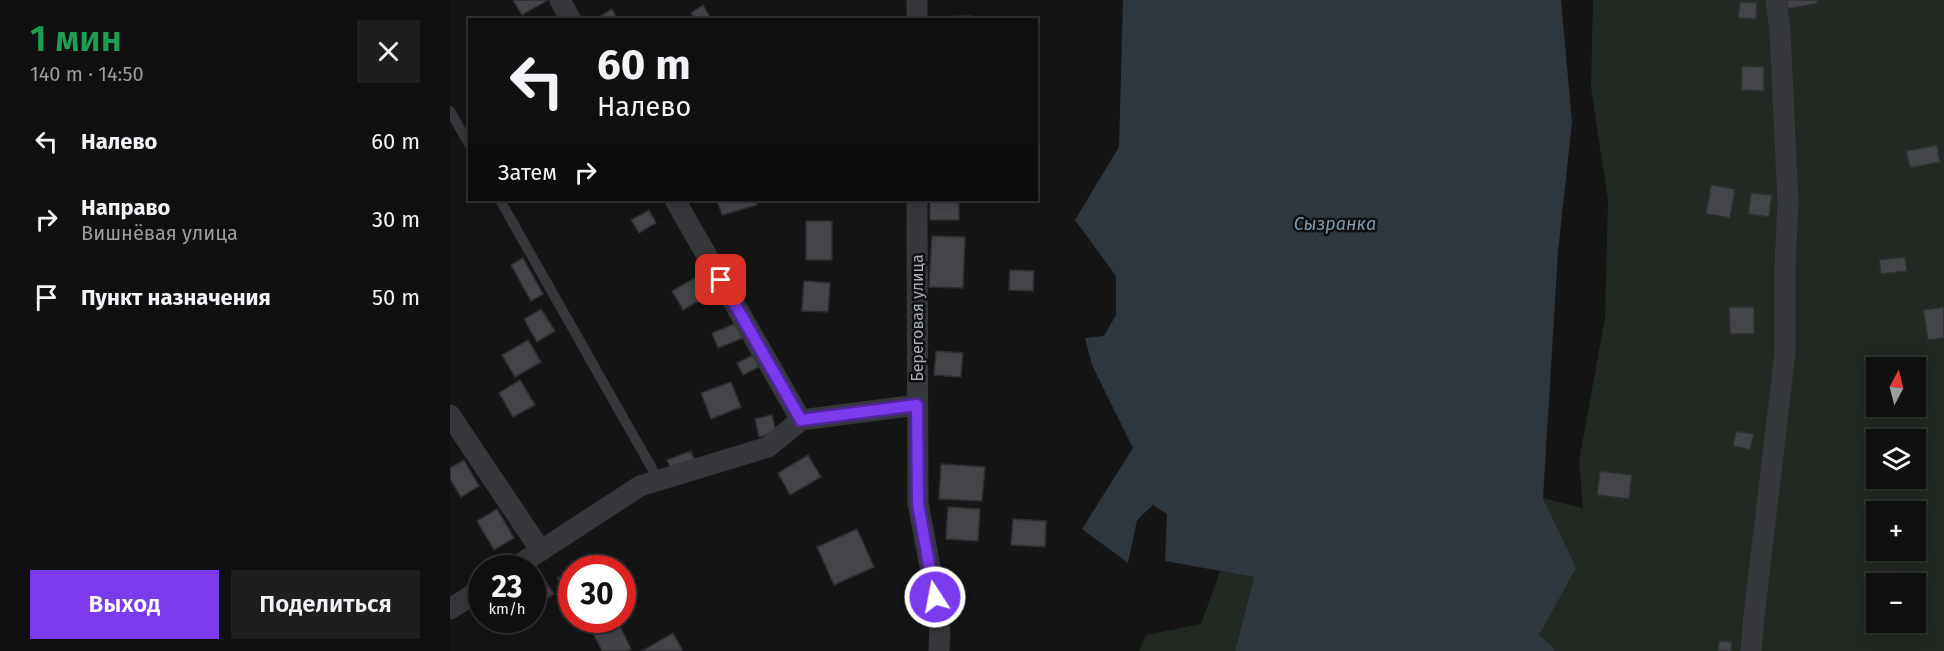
<!DOCTYPE html>
<html lang="ru">
<meta charset="utf-8">
<style>
:root{--surface:#101010;--page:#1e1e1e;--text:#f1f3f6;--muted:#9c9d9f;--line:#303030;--accent:#7c3aed}
body{margin:0;font-family:"Fira Sans",sans-serif;background:var(--page);color:var(--text);height:100vh;display:flex;flex-direction:column;font-size:22px;white-space:nowrap}
*{box-sizing:border-box;margin:0}
p{font-size:20px;color:var(--muted)}
.icon{flex:none;width:33px;height:33px;fill:none;stroke:currentColor;stroke-width:2;stroke-linecap:round;stroke-linejoin:round}
.map{position:relative;flex:1;overflow:hidden}
.sheet{display:flex;flex-direction:column;background:var(--surface);width:450px}
.sheet>*{flex:none}
.hud{position:absolute;left:18px;top:18px;width:570px;height:183px;border-radius:0px;box-shadow:0 3px 15px #0003,0 0 0 2px var(--line);background:#101010;color:var(--text);overflow:hidden}
.needle{width:39px;rotate:7deg}
.tools{position:absolute;left:1416px;top:357px;display:grid;gap:12px}
.tools a{display:grid;place-items:center;width:60px;height:60px;border-radius:0px;background:var(--surface);box-shadow:0 3px 15px #0003,0 0 0 2px var(--line);font-size:30px}
.speed{position:absolute;left:18px;top:555px;display:flex;gap:12px;font-size:30px;font-weight:700;text-align:center}
.speed>*{display:grid;place-content:center;width:78px;height:78px;border-radius:50%;background:var(--surface);box-shadow:0 3px 15px #0003,0 0 0 2px var(--line);line-height:1}
.speed small{font-size:15px;font-weight:400}
.speed .limit{border:9px solid #d22;background:#fff;color:#111}
.pin{position:absolute;display:grid;place-items:center;width:51px;height:51px;color:#fff;margin:-26px;border-radius:12px;box-shadow:0 3px 9px #0006}
.me{position:absolute;width:66px;margin:-33px;rotate:349deg;stroke-linejoin:round;filter:drop-shadow(0 0 4px #0008)}
.turn{display:flex;align-items:center;gap:21px;height:126px;padding:0 30px;font-size:27px}
.turn .icon{width:78px;height:78px;stroke-width:2.5}
.turn b{display:block;font-size:42px;line-height:51px}
.then{display:flex;align-items:center;height:57px;padding:0 30px;background:#0003;gap:12px;font-size:22px}
.round{display:grid;place-items:center;flex:none;width:63px;height:63px;border-radius:0px;background:var(--page)}
.summary{display:flex;align-items:center;justify-content:space-between;height:102px;padding:0 30px}
h1{font-size:36px;font-weight:600;line-height:45px;color:#1e9e55}
.button{display:flex;gap:12px;margin-top:auto;padding:12px 30px}
.button a{flex:1;height:69px;border-radius:0px;background:var(--accent);color:#fff;font-size:24px;font-weight:600;line-height:69px;text-align:center}
.button a+a{background:var(--page);color:var(--text)}
ul{padding:0;list-style:none}
li{display:flex;align-items:center;gap:18px;height:78px;padding:0 30px}
li div{flex:1}
li b{display:block;font-size:22px}
li em{font-style:normal}
main{display:flex;flex:1;min-height:0}
.map>svg:first-child{display:block}
.green{fill:#212922;fill-rule:evenodd}
.water{fill:#2f373e}
.building{fill:#444549;stroke:#2f2f32;stroke-width:1.5}
.lines{fill:none;stroke-linecap:round;stroke-linejoin:round}
.service{stroke:#36373b;stroke-width:10}
.minor{stroke:#36373b;stroke-width:21}
.route-casing{stroke:#51269a;stroke-width:15}
.route{stroke:#7c3aed;stroke-width:10}
.labels{text-anchor:middle;stroke-width:5;stroke-linejoin:round;paint-order:stroke}
.street-label{font-size:16px;fill:#a7acb6;stroke:#101011}
.water-label{font-size:18px;font-style:italic;fill:#8199ae;stroke:#101011}
</style>
<main>
<section class="sheet">
<div class="summary"><div><h1>1 мин</h1><p>140 m · 14:50</p></div><a class="round"><svg class="icon" aria-label="close" viewBox="0 0 24 24"><path d="M6 6l12 12M18 6L6 18"/></svg></a></div>
<ul>
<li><svg class="icon" aria-label="left" viewBox="0 0 24 24"><path d="M17 20v-9H6M10 6l-5 5 5 5"/></svg><div><b>Налево</b></div><em>60 m</em></li>
<li><svg class="icon" aria-label="right" viewBox="0 0 24 24"><path d="M7 20v-9h11M14 6l5 5-5 5"/></svg><div><b>Направо</b><p>Вишнёвая улица</p></div><em>30 m</em></li>
<li><svg class="icon" aria-label="arrive" viewBox="0 0 24 24"><path d="M6 21V4h12l-3 4 3 4H6"/></svg><div><b>Пункт назначения</b></div><em>50 m</em></li>
</ul>
<div class="button"><a>Выход</a><a>Поделиться</a></div>
</section>
<div class="map">
<svg width="1494" height="651" viewBox="0 0 1494 651">
<rect width="100%" height="100%" fill="#151516"/>
<path class="green" d="M 1143,0 L 1494,0 L 1494,651 L 1104,651 L 1105,650 L 1088,636 L 1125,568 L 1093,498 L 1133,508 L 1129,462 L 1155,317 L 1158,200 L 1141,88 ZM 1426,368 L 1466,368 L 1466,406 L 1426,406 ZM 1426,440 L 1466,440 L 1466,478 L 1426,478 ZM 1426,512 L 1466,512 L 1466,550 L 1426,550 ZM 1426,584 L 1466,584 L 1466,622 L 1426,622 Z
M 770,571 L 804,577 L 785,651 L 689,651 L 696,635 L 751,624 Z"/>
<path class="water" d="M 673,0 L 1111,0 L 1122,122 L 1108,252 L 1093,498 L 1126,568 L 1089,635 L 1105,649 L 1104,651 L 785,651 L 804,577 L 715,561 L 717,514 L 703,505 L 687,520 L 678,563 L 632,529 L 683,448 L 642,365 L 635,338 L 654,336 L 666,315 L 666,276 L 625,220 L 669,147 Z"/>
<path class="building" d="M 63,0 L 98,0 L 72,15 Z
M 1337,0 L 1367,0 L 1368,3 L 1338,9 Z
M 1290,2 L 1307,3 L 1306,19 L 1288,18 Z
M 253,5 L 262,20 L 245,20 L 241,13 Z
M 162,9 L 168,20 L 144,20 Z
M 521,16 L 521,20 L 478,20 L 478,17 Z
M 1292,66 L 1314,67 L 1314,91 L 1291,90 Z
M 1487,145 L 1490,162 L 1460,168 L 1456,151 Z
M 1261,185 L 1285,189 L 1280,218 L 1256,214 Z
M 1301,193 L 1322,195 L 1319,217 L 1298,214 Z
M 267,200 L 305,200 L 307,205 L 272,215 Z
M 509,201 L 509,220 L 480,220 L 480,202 Z
M 199,210 L 206,223 L 189,233 L 181,220 Z
M 356,221 L 382,221 L 382,260 L 356,260 Z
M 482,236 L 515,237 L 513,288 L 479,287 Z
M 1455,257 L 1457,271 L 1431,274 L 1429,260 Z
M 73,258 L 93,294 L 81,301 L 61,265 Z
M 560,270 L 584,271 L 583,291 L 559,290 Z
M 257,271 L 269,290 L 233,310 L 222,291 Z
M 354,281 L 380,283 L 378,312 L 352,311 Z
M 1279,307 L 1304,307 L 1304,334 L 1280,334 Z
M 1494,307 L 1494,338 L 1478,340 L 1473,310 Z
M 91,309 L 105,331 L 87,342 L 74,319 Z
M 287,323 L 293,338 L 268,348 L 262,333 Z
M 78,340 L 91,362 L 65,377 L 52,355 Z
M 486,351 L 513,353 L 511,377 L 484,375 Z
M 303,355 L 309,367 L 293,375 L 287,363 Z
M 70,380 L 85,405 L 63,417 L 49,393 Z
M 281,382 L 291,407 L 261,419 L 251,393 Z
M 322,415 L 326,432 L 309,437 L 305,419 Z
M 1286,431 L 1304,434 L 1300,450 L 1283,446 Z
M 241,451 L 245,463 L 222,472 L 217,460 Z
M 358,455 L 371,477 L 340,495 L 328,473 Z
M 14,460 L 29,486 L 11,497 L 0,479 L 0,468 Z
M 491,464 L 535,467 L 532,501 L 489,499 Z
M 1150,471 L 1182,475 L 1179,499 L 1147,495 Z
M 498,507 L 530,509 L 528,541 L 496,539 Z
M 47,509 L 64,538 L 44,550 L 27,521 Z
M 563,519 L 596,521 L 595,547 L 561,545 Z
M 407,529 L 424,567 L 384,585 L 367,547 Z
M 122,571 L 122,599 L 119,600 L 107,578 Z
M 1425,571 L 1440,571 L 1441,584 L 1426,584 L 1426,592 Z
M 89,572 L 104,594 L 82,607 L 82,576 Z
M 150,620 L 167,620 L 181,649 L 176,651 L 152,651 L 139,625 Z
M 223,633 L 233,651 L 192,651 Z
M 1269,641 L 1282,642 L 1281,651 L 1268,651 Z"/>
<g class="lines">
<path class="service" d="M 0,111 L 20,146
M 50,200 L 209,481"/>
<path class="minor" d="M 110,0 L 121,20
M 467,0 L 467,20
M 225,200 L 351,420
M 467,200 L 468,503 L 490,620 L 489,651
M 0,415 L 91,551
M 64,568 L 190,486 L 318,447 L 351,420 L 467,405
M 0,609 L 32,589
M 1301,651 L 1304,616 L 1335,353 L 1335,266 L 1338,203 L 1330,30 L 1326,0"/>
</g>
<g class="lines">
<g class="route-casing">
<path id="route" d="M 271,280 L 351,420 L 467,405 L 468,504 L 485,597"/>
</g>
<use href="#route" class="route"/>
</g>
<g class="labels">
<g class="street-label">
<text transform="translate(467 318) rotate(-90)" y="6">Береговая улица</text>
</g>
<g class="water-label">
<text x="885" y="230">Сызранка</text>
</g>
</g>
</svg>
<div class="tools">
<a><svg class="needle" viewBox="-14 -14 28 28"><path d="M0-13l5 13h-10z" fill="#e53935"/><path d="M0 13l5-13h-10z" fill="#9c9d9f"/></svg></a>
<a><svg class="icon" aria-label="layers" viewBox="0 0 24 24"><path d="M12 4l9 5-9 5-9-5zM3 14l9 5 9-5"/></svg></a>
<a>+</a>
<a>−</a>
</div>
<div class="speed"><div>23<small>km/h</small></div><div class="limit">30</div></div>
<div class="pin" style="left:271px;top:280px;background:#d93025"><svg class="icon" aria-label="arrive" viewBox="0 0 24 24"><path d="M6 21V4h12l-3 4 3 4H6"/></svg></div>
<svg class="me" style="left:485px;top:597px" viewBox="-20 -20 40 40"><circle r="17" fill="#7c3aed" stroke="#fff" stroke-width="3"/><path d="M0-11L8 9 0 5-8 9z" fill="#fff"/></svg>
<div class="hud">
<div class="turn"><svg class="icon" aria-label="left" viewBox="0 0 24 24"><path d="M17 20v-9H6M10 6l-5 5 5 5"/></svg><div><b>60 m</b>Налево</div></div>
<div class="then">Затем<svg class="icon" aria-label="right" viewBox="0 0 24 24"><path d="M7 20v-9h11M14 6l5 5-5 5"/></svg></div>
</div>
</div>
</main>
